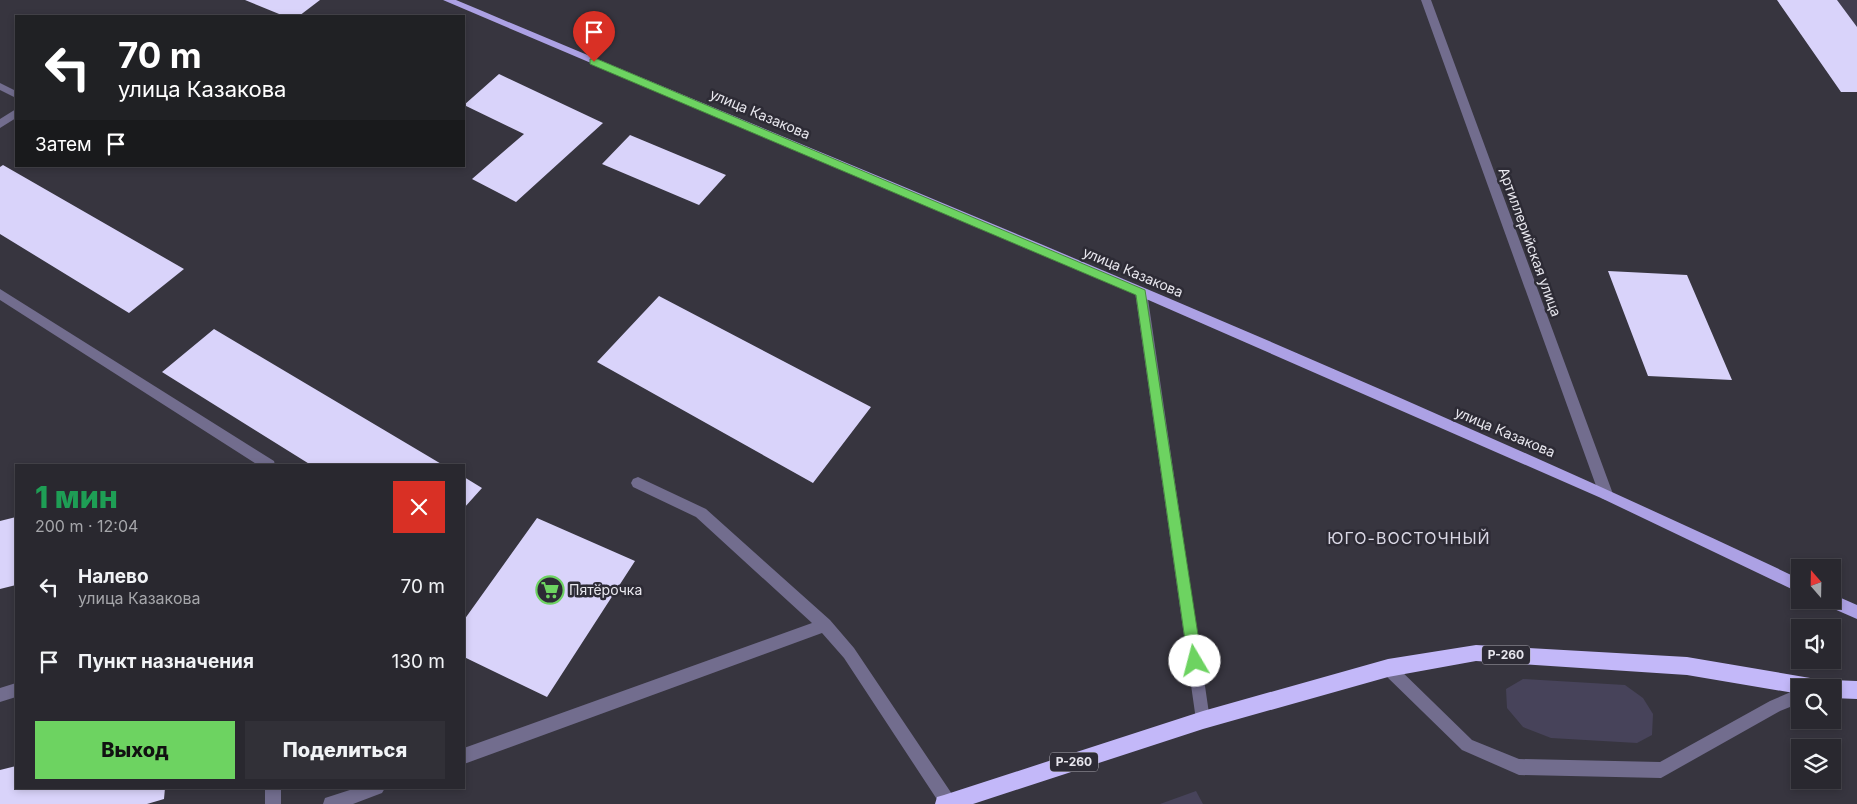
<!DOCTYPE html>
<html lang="ru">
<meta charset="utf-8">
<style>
:root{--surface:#29282f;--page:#313037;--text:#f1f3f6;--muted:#a5a6aa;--line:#45444b;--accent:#6dd361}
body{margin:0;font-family:Inter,sans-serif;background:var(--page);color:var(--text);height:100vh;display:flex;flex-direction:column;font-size:19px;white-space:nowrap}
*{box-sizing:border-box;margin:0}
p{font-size:16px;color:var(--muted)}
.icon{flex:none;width:28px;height:28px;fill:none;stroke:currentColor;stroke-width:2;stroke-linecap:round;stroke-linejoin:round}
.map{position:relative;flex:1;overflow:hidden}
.side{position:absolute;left:15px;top:464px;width:450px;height:325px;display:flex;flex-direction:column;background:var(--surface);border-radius:0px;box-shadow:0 2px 8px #0003,0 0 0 1px var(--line)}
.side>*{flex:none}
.top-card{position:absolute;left:15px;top:15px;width:450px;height:152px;border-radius:0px;box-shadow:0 2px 8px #0003,0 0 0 1px var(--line);background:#202124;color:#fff;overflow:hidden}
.needle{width:32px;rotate:340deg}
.buttons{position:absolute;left:1791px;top:559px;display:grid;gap:10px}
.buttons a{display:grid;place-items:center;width:50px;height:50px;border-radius:0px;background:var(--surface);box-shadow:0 2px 8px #0003,0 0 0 1px var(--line);font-size:25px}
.pin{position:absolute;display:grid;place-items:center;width:42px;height:42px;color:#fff;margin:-51px -21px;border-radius:50% 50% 50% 0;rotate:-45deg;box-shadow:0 0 5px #0007}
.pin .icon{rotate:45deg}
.me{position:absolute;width:55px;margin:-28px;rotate:352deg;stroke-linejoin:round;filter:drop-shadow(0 0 4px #0008)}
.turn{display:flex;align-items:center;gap:18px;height:105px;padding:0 20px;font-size:22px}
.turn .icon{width:65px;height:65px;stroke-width:2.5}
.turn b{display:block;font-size:35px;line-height:42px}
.then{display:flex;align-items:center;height:48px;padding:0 20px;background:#0003;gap:10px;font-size:19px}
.round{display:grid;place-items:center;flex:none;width:52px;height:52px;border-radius:0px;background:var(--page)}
.summary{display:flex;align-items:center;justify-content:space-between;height:85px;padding:0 20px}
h1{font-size:30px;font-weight:800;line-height:38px;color:#1e9e55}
.primary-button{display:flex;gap:10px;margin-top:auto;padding:10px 20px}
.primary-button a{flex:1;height:58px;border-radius:0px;background:var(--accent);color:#111;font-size:20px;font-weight:800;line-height:58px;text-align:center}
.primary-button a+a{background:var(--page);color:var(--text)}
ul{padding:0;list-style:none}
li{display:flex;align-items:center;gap:15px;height:75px;padding:0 20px}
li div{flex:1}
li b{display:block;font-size:19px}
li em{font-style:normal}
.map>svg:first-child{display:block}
.built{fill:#413e4f}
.green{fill:#47435a}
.building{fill:#d9d3fa}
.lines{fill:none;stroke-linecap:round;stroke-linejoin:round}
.minor{fill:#726d8e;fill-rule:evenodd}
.major{fill:#aca1e4;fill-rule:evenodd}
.highway{fill:#c3b8f9;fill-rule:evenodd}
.route{fill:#6dd361;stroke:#47893f}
.labels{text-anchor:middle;stroke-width:5;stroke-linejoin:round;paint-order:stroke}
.shield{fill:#2d2b35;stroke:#b0afb6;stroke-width:1}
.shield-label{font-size:12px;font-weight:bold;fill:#e8e7ee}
.street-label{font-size:14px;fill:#e8e7ee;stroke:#2d2b35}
.poi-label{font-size:14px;fill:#e8e7ee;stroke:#2d2b35;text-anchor:start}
.quarter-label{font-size:16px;letter-spacing:1px;fill:#d9d7e4;stroke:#2d2b35}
</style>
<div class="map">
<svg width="1857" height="804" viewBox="0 0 1857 804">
<rect width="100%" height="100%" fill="#37353f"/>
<path class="built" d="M 1826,0 L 1857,0 L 1857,36 Z"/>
<path class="green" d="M 1523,679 L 1625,685 L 1643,698 L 1653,714 L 1652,735 L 1637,743 L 1551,738 L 1523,727 L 1507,708 L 1506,689 Z
M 1196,791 L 1203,804 L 1160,804 Z"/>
<path class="building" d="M 245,0 L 320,0 L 299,16 L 284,16 Z
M 1777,0 L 1837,0 L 1857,27 L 1857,92 L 1841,92 Z
M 499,74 L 603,123 L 516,202 L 472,179 L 524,134 L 464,105 Z
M 630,135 L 726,175 L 699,205 L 602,164 Z
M 3,165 L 184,269 L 129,313 L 0,234 L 0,167 Z
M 1608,271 L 1687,275 L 1732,380 L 1648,376 Z
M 659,296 L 871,407 L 813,483 L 597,362 Z
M 214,329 L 443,465 L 311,465 L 162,372 Z
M 464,477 L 482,488 L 464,508 Z
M 16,517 L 16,585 L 0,589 L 0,521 Z
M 537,518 L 635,561 L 547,697 L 464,657 L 464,620 Z
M 16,766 L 16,788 L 165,788 L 164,799 L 147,804 L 0,804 L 0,770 Z"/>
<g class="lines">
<path class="minor" d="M 1421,0 L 1431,0 L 1613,494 L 1611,498 L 1606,500 L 1601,498 L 1599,494 Z
M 0,83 L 16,91 L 16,98 L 0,90 Z
M 16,109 L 16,118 L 0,128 L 0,119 Z
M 1141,287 L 1147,292 L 1210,720 L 1208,725 L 1203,727 L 1198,725 L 1196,720 L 1135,292 Z
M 0,289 L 274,461 L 275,465 L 258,465 L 0,300 Z
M 638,477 L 706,509 L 830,620 L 854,648 L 954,797 L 955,804 L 940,804 L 844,658 L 822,633 L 464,764 L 464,748 L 812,623 L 696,517 L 633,487 L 631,483 L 633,479 Z
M 1388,661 L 1393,663 L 1472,740 L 1519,759 L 1660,762 L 1770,701 L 1800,688 L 1800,703 L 1780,711 L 1661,778 L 1519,775 L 1462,750 L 1383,673 L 1381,668 L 1383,663 Z
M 16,683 L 16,697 L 0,702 L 0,688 Z
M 265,788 L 281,788 L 281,804 L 265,804 Z
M 356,788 L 385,788 L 382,793 L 353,804 L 323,804 L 325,798 Z"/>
<path class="major" d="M 443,0 L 456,0 C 906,189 1359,371 1800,579 L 1800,593 L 1601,498 L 1137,295 Z
M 1832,594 L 1857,605 L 1857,619 L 1825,605 L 1823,600 L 1832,600 Z"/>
<path class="highway" d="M 1476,645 L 1687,657 L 1816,679 L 1822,682 L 1824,687 L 1826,683 L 1832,680 L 1857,681 L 1857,699 L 1832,698 L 1832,688 L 1800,688 L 1800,694 L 1687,675 L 1476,661 L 1388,677 L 1203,729 L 973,804 L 935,804 L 937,797 L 944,795 L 1203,711 L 1388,659 Z"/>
</g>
<path class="route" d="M 590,59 L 597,59 L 1145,290 L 1202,661 L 1200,666 L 1195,668 L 1190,666 L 1188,661 L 1136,295 L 590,64 Z"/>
<defs>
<g id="supermarket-ring" transform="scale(1.4375)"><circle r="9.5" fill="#2d2b35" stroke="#6dd361" stroke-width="1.5"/><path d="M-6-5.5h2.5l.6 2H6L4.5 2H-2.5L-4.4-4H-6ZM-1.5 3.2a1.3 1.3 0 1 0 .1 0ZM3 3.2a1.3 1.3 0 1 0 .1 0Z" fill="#6dd361"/></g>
</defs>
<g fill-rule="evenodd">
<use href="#supermarket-ring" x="550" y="590"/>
</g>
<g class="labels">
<g class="shield">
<rect x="1482" y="645.5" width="48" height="19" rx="4"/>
<rect x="1050" y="752.5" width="48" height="19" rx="4"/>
</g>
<g class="shield-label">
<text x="1506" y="659">Р-260</text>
<text x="1074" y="766">Р-260</text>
</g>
<g class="street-label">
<text transform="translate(760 114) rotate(23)" y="5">улица Казакова</text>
<text transform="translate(1530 242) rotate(70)" y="5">Артиллерийская улица</text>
<text transform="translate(1133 272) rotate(23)" y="5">улица Казакова</text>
<text transform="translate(1505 432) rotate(23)" y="5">улица Казакова</text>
</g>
<g class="poi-label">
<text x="569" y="595">Пятёрочка</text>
</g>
<g class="quarter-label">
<text x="1409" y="544">ЮГО-ВОСТОЧНЫЙ</text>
</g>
</g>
</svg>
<div class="buttons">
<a><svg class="needle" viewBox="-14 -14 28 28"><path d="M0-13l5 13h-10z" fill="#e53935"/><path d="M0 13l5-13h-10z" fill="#a5a6aa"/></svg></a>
<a><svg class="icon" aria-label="sound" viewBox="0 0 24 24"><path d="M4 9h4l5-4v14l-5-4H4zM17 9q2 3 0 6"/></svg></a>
<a><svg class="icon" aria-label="search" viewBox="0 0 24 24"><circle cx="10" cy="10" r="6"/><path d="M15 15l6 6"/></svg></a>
<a><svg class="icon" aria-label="layers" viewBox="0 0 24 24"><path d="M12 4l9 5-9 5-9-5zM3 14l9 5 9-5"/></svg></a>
</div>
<div class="pin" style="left:594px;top:62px;background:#d93025"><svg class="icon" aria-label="arrive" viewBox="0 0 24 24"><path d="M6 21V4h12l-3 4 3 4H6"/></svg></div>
<svg class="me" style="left:1195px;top:661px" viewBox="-20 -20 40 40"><circle r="19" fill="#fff"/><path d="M0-13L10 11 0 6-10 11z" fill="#6dd361"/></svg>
<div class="top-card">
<div class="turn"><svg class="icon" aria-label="left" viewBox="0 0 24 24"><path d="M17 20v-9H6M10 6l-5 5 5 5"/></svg><div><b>70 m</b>улица Казакова</div></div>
<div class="then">Затем<svg class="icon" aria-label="arrive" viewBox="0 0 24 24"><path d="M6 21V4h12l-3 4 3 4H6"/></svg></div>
</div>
<section class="side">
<div class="summary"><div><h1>1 мин</h1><p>200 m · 12:04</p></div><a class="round" style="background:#d93025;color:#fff"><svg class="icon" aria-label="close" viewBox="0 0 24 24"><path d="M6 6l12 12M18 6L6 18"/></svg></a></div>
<ul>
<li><svg class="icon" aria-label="left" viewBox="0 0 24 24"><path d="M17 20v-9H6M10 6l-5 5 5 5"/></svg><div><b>Налево</b><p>улица Казакова</p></div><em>70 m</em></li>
<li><svg class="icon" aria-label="arrive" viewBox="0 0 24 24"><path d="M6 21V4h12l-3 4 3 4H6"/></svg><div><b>Пункт назначения</b></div><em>130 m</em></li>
</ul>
<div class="primary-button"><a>Выход</a><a>Поделиться</a></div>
</section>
</div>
